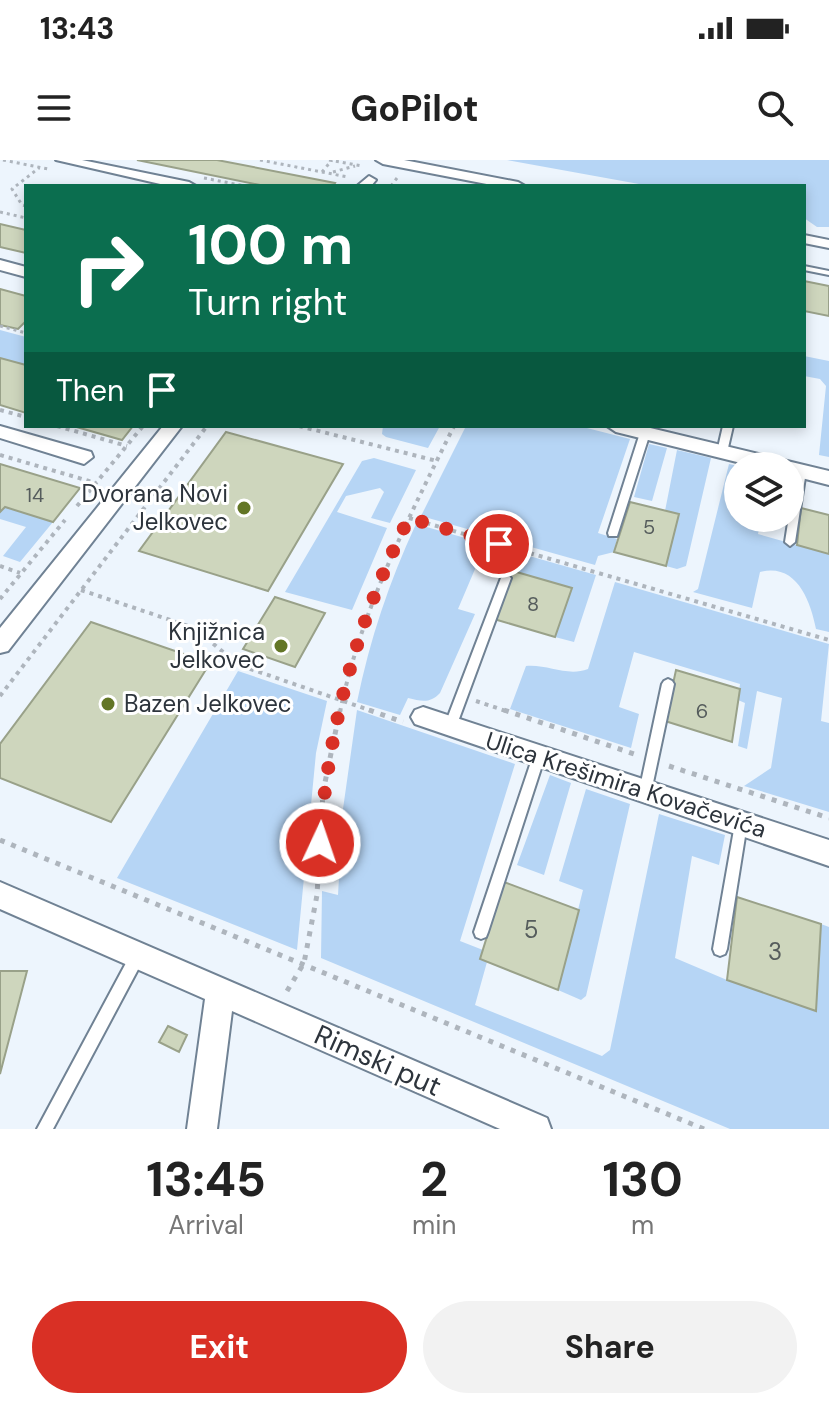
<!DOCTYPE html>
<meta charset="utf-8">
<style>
:root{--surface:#fff;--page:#f2f2f2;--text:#222;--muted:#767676;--accent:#d93025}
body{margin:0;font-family:"DM Sans",sans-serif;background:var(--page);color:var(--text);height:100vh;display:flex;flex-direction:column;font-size:30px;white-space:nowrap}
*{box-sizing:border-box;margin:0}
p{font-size:26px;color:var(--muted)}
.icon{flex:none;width:44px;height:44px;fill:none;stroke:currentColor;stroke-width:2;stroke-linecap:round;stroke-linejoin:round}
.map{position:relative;height:969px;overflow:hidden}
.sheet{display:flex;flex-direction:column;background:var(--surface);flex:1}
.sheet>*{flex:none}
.hud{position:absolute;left:24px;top:24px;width:782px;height:244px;border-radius:0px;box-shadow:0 4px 12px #0003;background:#0b6e4f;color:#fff;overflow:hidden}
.tools{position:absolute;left:724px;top:292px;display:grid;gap:16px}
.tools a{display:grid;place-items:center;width:80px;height:80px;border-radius:50%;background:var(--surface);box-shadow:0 4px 12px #0003;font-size:40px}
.pin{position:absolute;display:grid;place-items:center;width:68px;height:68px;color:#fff;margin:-34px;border:4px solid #fff;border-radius:50%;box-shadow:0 2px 8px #0007}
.me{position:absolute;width:88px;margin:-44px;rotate:3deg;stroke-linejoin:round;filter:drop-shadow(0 0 6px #0008)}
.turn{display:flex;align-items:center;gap:28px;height:168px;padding:0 32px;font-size:36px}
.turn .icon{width:104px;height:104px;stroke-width:2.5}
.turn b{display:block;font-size:56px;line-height:68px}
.then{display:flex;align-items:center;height:76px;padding:0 32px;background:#0003;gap:16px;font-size:30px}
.eta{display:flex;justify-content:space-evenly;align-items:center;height:136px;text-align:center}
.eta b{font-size:48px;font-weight:700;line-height:56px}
.action{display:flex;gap:16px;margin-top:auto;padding:16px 32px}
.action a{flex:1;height:92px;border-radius:48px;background:var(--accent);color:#fff;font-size:32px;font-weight:700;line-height:92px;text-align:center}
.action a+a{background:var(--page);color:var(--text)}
.status{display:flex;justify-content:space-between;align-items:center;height:56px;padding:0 40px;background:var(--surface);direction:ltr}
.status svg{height:22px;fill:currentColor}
header{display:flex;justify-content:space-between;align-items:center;height:104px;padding:0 32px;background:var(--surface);font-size:36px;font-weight:700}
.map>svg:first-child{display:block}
.green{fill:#b6d5f5}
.building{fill:#ced6bd;stroke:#99a189;stroke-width:2}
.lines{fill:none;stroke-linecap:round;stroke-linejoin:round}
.lane-casing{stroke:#708294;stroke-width:4}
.street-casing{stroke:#708294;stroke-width:4}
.path-far2{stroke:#aeb5bd;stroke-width:3;stroke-dasharray:3 4;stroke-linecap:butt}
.path-far1{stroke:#aeb5bd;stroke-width:4;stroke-dasharray:4 5;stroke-linecap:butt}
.path{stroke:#aeb5bd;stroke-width:5;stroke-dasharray:5 7;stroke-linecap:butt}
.lane{fill:#fff;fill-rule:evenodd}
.street{fill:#fff;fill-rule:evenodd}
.route{stroke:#d93025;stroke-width:14;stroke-dasharray:0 25.2}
.poi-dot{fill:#637626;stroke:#fff;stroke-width:3}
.labels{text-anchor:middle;stroke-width:6;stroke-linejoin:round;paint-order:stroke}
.number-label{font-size:20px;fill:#555c5c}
.poi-label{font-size:24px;fill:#2d343c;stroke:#fff;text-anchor:end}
.street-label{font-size:24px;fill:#2d343c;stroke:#fff}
.near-number-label{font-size:24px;fill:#555c5c}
.near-street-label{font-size:28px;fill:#2d343c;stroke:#fff}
</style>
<div class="status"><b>13:43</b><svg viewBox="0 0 49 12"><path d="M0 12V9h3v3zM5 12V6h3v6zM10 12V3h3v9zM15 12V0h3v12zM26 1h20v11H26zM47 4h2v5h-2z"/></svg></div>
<header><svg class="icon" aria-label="menu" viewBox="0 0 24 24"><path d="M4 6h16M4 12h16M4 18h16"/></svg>GoPilot<svg class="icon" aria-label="search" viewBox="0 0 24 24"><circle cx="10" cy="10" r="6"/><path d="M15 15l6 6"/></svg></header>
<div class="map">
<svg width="829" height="969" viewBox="0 0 829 969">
<rect width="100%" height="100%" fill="#edf5fd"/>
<path class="green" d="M 507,0 L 829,0 L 829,67 L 817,67 L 804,58 L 804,26 L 650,26 Z
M 0,170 L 26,177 L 26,205 L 0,198 Z
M 804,196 L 829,201 L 829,297 L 819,295 L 826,226 L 820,219 L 804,216 Z
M 383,266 L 440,266 L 428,288 L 386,277 L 382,274 Z
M 466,266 L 579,266 L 630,279 L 598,373 L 617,379 L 614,392 L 598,396 L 595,405 L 421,356 Z
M 649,284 L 667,288 L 652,341 L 634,337 Z
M 677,290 L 711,298 L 686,406 L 677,409 L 666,406 L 679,355 L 665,351 Z
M 374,298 L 416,310 L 390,363 L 371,358 L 384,332 L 380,328 L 346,336 L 337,352 L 387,368 L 352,450 L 285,432 L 362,301 Z
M 729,304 L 738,306 L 738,358 L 761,358 L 758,374 L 829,394 L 829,472 L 816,469 C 810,439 796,403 760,412 L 752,448 L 693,432 L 698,429 Z
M 5,347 L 53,362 L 20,402 L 3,396 L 26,367 L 0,359 L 0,352 Z
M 416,364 L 596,415 L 574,482 L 555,477 L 571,428 L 478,402 L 458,449 L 475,454 L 440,533 C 430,544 421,541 408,538 L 400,555 L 357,542 C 370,479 389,422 416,364 Z
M 615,422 L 829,484 L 821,561 L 829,563 L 829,652 L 744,626 L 771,608 L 782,538 L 757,531 L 747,589 L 738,586 L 745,543 L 738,540 L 740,524 L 634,492 L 619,547 L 639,554 L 631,588 L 510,549 L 526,506 C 548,504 567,517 588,509 Z
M 238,511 L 327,541 L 316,593 L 297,790 L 117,718 Z
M 357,550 L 515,604 L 460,781 L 483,790 L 480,799 L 487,802 L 475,845 L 602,896 L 610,890 L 659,654 L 725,675 L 719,705 L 692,696 L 675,798 L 727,820 L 815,851 L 821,764 L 829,767 L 829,969 L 730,969 L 321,798 L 322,731 L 338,735 L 343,649 Z
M 550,615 L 571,623 L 544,715 L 517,705 Z
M 586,629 L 630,644 L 586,836 L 581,840 L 558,830 L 583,730 L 559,721 Z"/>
<path class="building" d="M 137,0 L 217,0 L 335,23 L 333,26 L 265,26 Z
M 0,64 L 26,70 L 26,93 L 0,87 Z
M 804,121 L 829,126 L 829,156 L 804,151 Z
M 0,129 L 26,136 L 26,161 L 18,169 L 0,165 Z
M 0,198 L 26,205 L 26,253 L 0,245 Z
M 73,266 L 133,266 L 122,280 Z
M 226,272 L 343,304 L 268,431 L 139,391 Z
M 0,304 L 80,328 L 53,362 L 5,347 L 0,352 Z
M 630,342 L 679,354 L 666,406 L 614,392 Z
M 801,348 L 829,355 L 829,394 L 797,385 Z
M 513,411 L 572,428 L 555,477 L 494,459 Z
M 275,437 L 325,453 L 295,507 L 243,489 Z
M 91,462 L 210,503 L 111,662 L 0,618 L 0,584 Z
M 676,510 L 740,529 L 732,582 L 665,561 Z
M 504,722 L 579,750 L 558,830 L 480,799 Z
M 737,737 L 821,764 L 816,851 L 727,820 Z
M 0,811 L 27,811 L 0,914 Z
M 168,866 L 187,875 L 179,892 L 159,882 Z"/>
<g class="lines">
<g class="lane-casing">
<path id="lane" d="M 804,106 L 829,111 L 829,115 L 804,110 Z
M 723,266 L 733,266 L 727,292 L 722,295 L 717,292 Z
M 645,270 L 650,273 L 618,373 L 617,376 L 609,376 L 608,373 L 640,273 Z
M 801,308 L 806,311 L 795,382 L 790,386 L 785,382 L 796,311 Z
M 506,414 L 511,418 L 456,567 L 454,571 L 450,572 L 446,571 L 444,567 L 501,418 Z
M 668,519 L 672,521 L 674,524 L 651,632 L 649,636 L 645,638 L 641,636 L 639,632 L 662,524 L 664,521 Z
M 539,590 L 543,592 L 545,596 L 488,772 L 486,777 L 481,779 L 476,777 L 474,772 L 533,596 L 535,592 Z
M 741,658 L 745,660 L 747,664 L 727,789 L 725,794 L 720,796 L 715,794 L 713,789 L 735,664 L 737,660 Z
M 138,788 L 143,790 L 145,795 L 143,800 L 53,969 L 37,969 L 133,790 Z"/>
</g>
<g class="street-casing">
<path id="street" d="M 56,0 L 82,0 L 189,22 L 196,26 L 169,26 Z
M 376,0 L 404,0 L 518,22 L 525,26 L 497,26 L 383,4 Z
M 369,16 L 376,20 L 371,26 L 357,26 Z
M 804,75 L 829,80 L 829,88 L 804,83 Z
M 0,100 L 26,107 L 26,117 L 0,110 Z
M 0,266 L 91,292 L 93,297 L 84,304 L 0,278 Z
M 163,266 L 182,266 L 8,491 L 0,493 L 0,468 Z
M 607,266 L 642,266 L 829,311 L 829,325 L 790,315 L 790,306 L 753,306 L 616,272 Z
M 423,547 L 829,680 L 829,706 L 415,564 L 411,557 L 415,550 Z
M 0,722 L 547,958 L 551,969 L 500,969 L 232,851 L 217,969 L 187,969 L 205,839 L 0,749 Z"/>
</g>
<path class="path-far2" d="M 3,0 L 48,9
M 260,0 L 348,17
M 329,0 L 362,6
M 322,12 L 332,0
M 333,12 L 355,6
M 204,18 L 245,26
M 391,26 L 397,18
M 26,46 L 22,45 L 12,29 L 39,8
M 0,52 L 26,58
M 0,166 L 26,173"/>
<path class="path-far1" d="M 0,250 L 26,257
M 57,266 L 127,286
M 299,266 L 437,301
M 0,295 L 96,323
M 77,346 L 143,266
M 409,358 L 829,480
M 0,406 L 20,413
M 81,430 L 194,468 L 239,505 L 375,552
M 0,439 L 65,360
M 0,536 L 207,266
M 476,541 L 509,552
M 340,552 C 361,450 408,359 454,266"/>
<path class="path" d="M 369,550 L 403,562
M 504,550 L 634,594
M 669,606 L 829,658
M 0,680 L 704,969
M 287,831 L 304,803 L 317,735 L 323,632 L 340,550"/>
<use href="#lane" class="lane"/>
<use href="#street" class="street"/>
</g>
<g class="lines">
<path class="route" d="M 320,683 C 327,571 358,458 409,358 L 499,384"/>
</g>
<g class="poi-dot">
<circle cx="244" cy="348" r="8"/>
<circle cx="281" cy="486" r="8"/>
<circle cx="108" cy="544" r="8"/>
</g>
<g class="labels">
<g class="number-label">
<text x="35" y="342">14</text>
<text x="649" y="374">5</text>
<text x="533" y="451">8</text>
<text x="702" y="558">6</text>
</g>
<g class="poi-label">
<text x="228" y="342">Dvorana Novi<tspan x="228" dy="28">Jelkovec</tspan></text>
<text x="265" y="480">Knjižnica<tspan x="265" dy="28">Jelkovec</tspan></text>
<text x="124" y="552" text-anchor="start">Bazen Jelkovec</text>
</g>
<g class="street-label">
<text transform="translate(626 625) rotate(18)" y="8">Ulica Krešimira Kovačevića</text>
</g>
<g class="near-number-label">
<text x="531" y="778">5</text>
<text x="775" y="800">3</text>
</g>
<g class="near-street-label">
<text transform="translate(378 900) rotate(24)" y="10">Rimski put</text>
</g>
</g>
</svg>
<div class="tools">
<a><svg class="icon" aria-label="layers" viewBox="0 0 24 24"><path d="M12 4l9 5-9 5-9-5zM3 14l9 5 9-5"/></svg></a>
</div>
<div class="pin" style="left:499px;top:384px;background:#d93025"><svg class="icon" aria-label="arrive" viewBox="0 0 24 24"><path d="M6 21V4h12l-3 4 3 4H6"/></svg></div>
<svg class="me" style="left:320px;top:683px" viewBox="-20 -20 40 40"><circle r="17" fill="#d93025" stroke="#fff" stroke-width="3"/><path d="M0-11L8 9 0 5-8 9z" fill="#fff"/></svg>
<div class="hud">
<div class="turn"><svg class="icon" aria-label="right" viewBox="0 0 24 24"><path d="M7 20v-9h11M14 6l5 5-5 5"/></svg><div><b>100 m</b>Turn right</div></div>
<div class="then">Then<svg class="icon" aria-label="arrive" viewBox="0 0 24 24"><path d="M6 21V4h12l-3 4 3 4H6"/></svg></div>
</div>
</div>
<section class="sheet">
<div class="eta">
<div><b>13:45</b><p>Arrival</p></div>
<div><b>2</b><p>min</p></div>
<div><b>130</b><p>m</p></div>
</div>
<div class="action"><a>Exit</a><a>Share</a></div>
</section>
